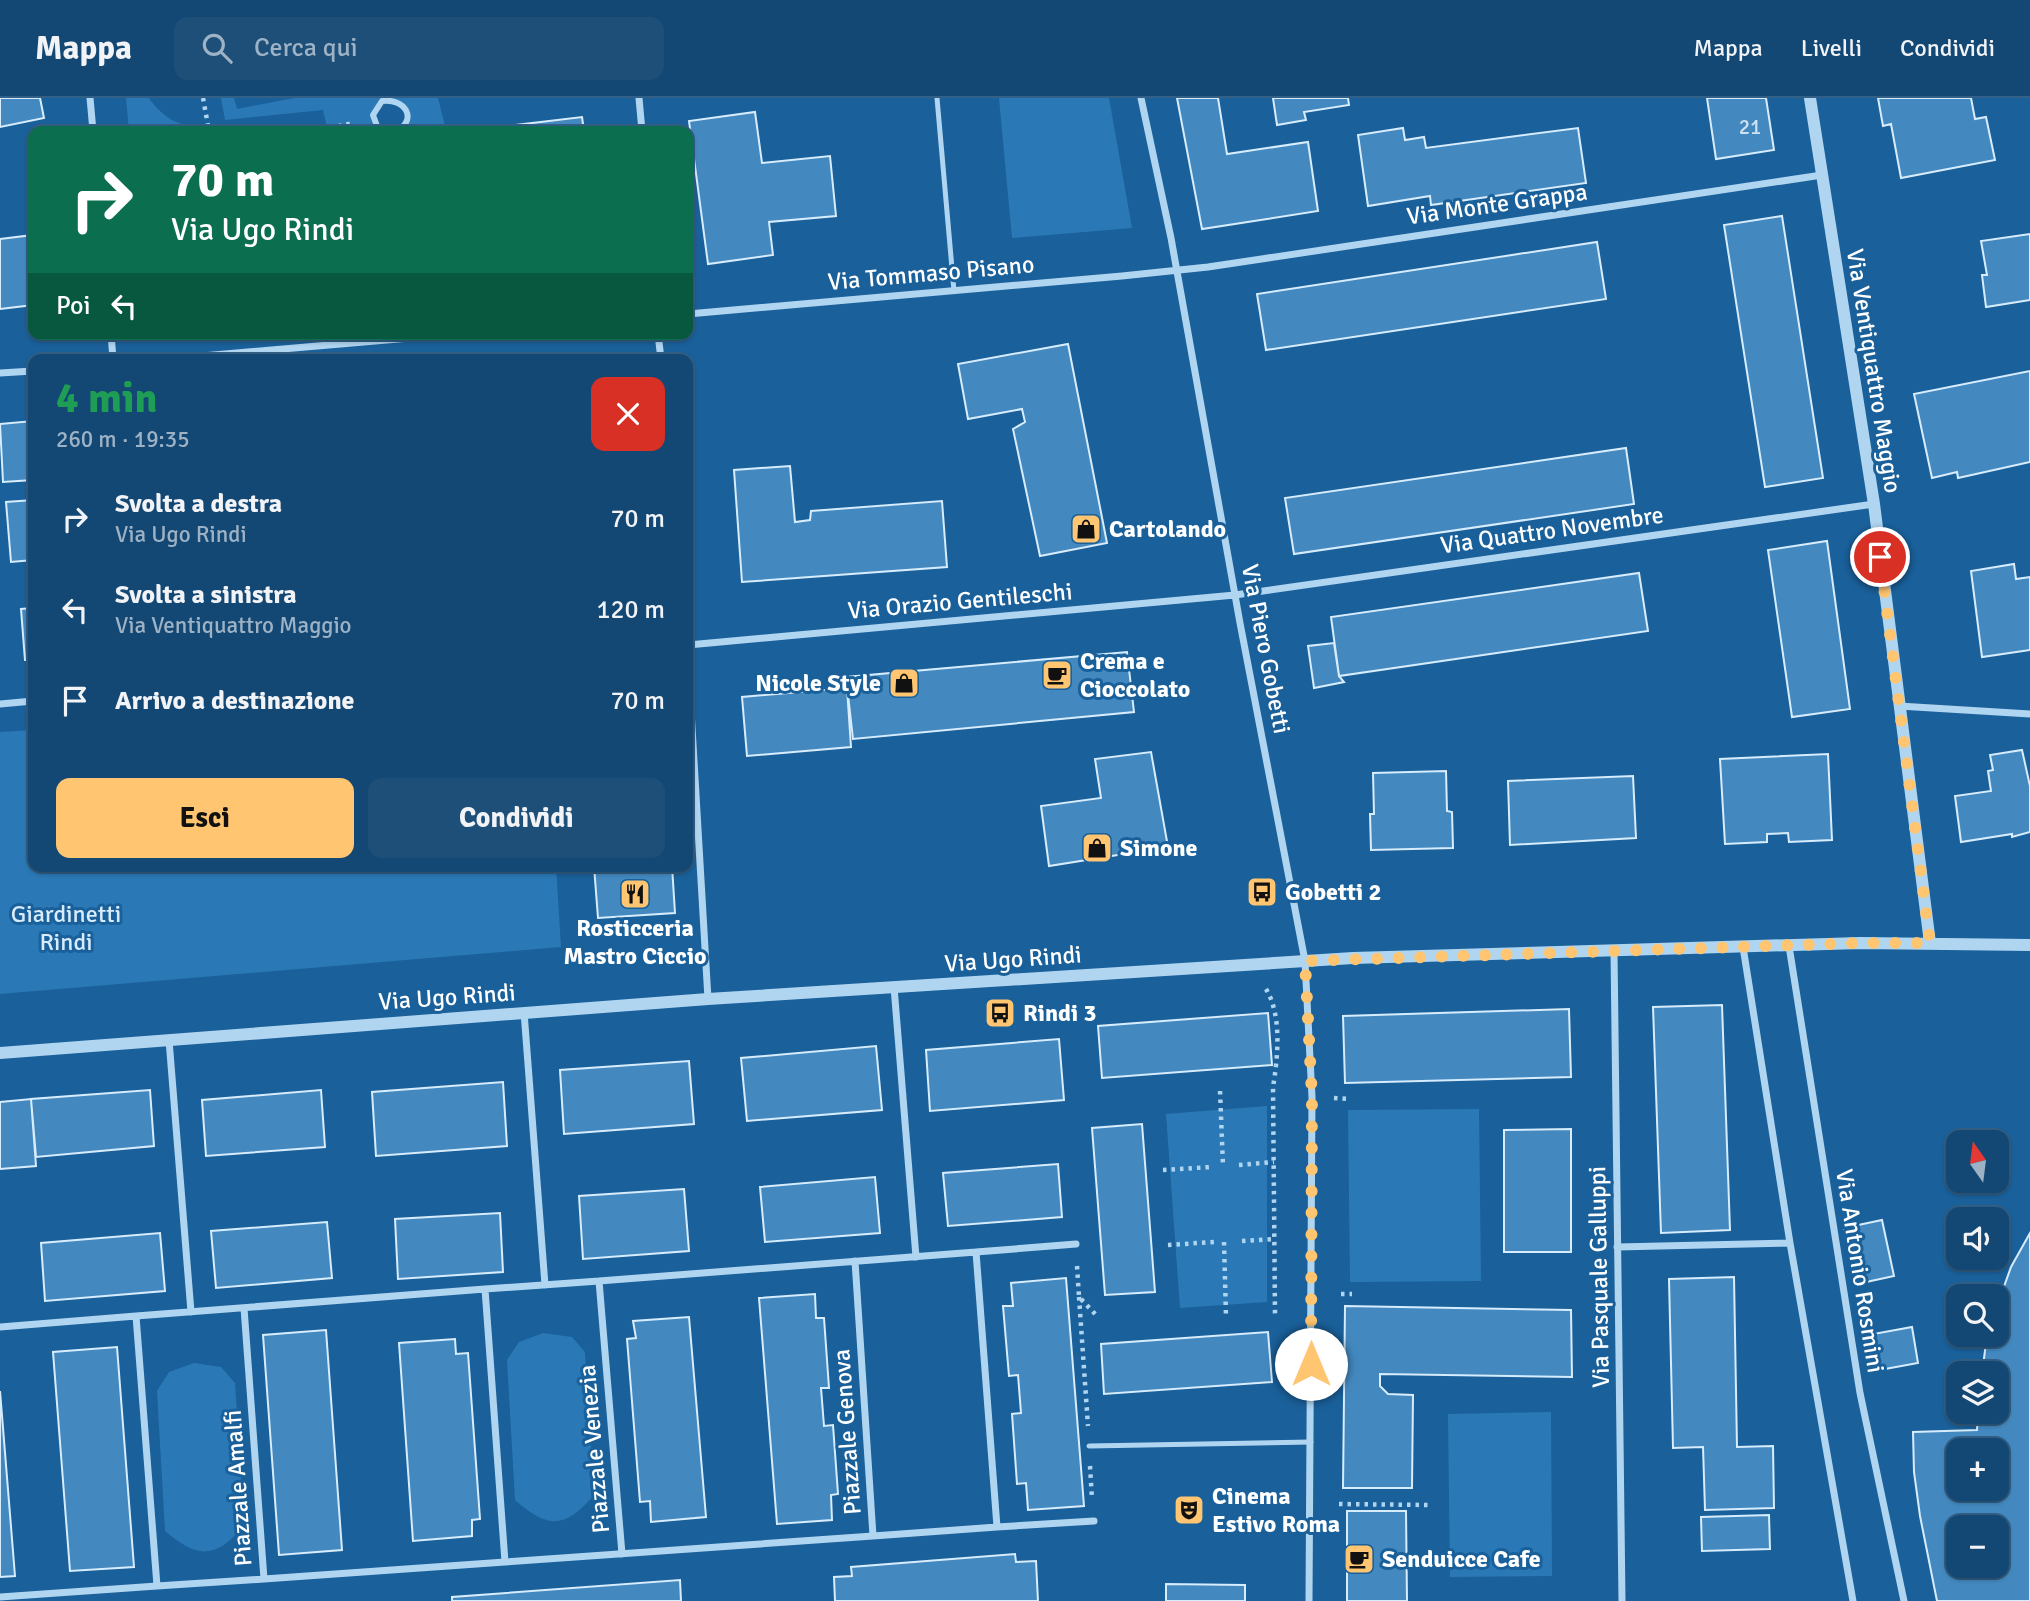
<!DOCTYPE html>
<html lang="it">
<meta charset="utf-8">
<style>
:root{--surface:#144874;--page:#1d4f79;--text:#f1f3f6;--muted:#9db2c5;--line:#336086;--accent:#ffc570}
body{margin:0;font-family:Signika,sans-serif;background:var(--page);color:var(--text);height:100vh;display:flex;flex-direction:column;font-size:26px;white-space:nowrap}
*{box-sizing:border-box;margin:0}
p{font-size:23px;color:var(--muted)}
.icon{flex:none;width:38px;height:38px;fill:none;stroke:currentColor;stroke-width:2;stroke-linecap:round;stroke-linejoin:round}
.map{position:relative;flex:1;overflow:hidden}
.details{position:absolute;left:28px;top:256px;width:665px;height:518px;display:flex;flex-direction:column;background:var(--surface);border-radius:14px;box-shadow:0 2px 5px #0004,0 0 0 2px var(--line)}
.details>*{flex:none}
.guide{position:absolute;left:28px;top:28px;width:665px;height:214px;border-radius:14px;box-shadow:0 2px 5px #0004,0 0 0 2px var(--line);background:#0b6e4f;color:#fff;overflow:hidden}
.needle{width:46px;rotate:346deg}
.buttons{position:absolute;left:1946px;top:1032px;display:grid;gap:14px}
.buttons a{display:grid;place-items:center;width:63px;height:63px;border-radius:14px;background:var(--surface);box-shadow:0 2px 5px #0004,0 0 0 2px var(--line);font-size:35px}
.pin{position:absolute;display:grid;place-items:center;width:60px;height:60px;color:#fff;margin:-30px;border:4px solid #fff;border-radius:50%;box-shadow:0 2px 7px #0007}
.me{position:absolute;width:77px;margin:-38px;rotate:0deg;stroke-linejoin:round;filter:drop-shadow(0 0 5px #0008)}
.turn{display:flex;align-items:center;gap:24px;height:147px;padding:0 28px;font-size:32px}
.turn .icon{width:91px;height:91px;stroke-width:2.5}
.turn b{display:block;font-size:49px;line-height:60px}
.then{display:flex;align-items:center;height:66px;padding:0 28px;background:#0003;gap:14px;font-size:26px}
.round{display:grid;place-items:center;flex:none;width:74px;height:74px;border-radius:14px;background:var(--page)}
.summary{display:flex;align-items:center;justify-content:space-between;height:119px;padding:0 28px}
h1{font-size:42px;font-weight:800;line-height:52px;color:#1e9e55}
.primary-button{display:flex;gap:14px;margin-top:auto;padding:14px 28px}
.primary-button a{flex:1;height:80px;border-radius:14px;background:var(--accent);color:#111;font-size:28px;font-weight:800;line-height:80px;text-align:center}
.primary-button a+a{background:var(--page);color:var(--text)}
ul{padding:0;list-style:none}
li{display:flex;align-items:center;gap:21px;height:91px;padding:0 28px}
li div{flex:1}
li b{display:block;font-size:26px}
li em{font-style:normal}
header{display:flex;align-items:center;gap:42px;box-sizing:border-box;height:98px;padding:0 35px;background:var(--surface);border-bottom:2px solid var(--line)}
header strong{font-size:33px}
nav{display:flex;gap:38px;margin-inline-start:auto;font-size:24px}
.search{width:490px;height:63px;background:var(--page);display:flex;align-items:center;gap:18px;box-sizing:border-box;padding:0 24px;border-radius:14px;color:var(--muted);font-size:26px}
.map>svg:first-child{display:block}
.green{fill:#2a79b6}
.building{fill:#4389c0;stroke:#d7ecfc;stroke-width:2;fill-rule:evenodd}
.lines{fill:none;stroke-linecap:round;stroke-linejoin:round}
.path{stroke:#b0d5f1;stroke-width:4.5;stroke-dasharray:3.5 5;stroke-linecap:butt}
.service{stroke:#b0d5f1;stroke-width:5}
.pedestrian{stroke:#b0d5f1;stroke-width:6}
.minor{stroke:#b0d5f1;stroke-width:7}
.tertiary{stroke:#b0d5f1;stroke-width:12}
.route{stroke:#ffc570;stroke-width:12;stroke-dasharray:0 21.6}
.labels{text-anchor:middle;stroke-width:6;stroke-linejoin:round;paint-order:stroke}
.number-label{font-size:21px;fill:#d0e2ef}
.street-label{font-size:24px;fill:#fff;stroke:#1a609a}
.poi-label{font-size:24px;font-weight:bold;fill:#fff;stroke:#1a609a;text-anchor:start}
.park-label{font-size:24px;fill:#d7ecfc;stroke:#1a609a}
</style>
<header>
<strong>Mappa</strong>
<div class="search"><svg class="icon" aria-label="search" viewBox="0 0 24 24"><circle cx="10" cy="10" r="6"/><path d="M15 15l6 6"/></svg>Cerca qui</div>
<nav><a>Mappa</a><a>Livelli</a><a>Condividi</a></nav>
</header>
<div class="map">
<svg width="2030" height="1503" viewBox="0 0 2030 1503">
<rect width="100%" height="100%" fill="#1a609a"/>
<path class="green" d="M 126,0 L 149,0 C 162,19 180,30 203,28 L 204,33 L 129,33 Z
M 221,0 L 234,0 L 237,11 L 294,0 L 438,0 L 446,32 L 397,33 L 407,20 L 402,5 L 398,2 L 387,1 L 373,17 L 384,33 L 328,33 L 323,12 L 225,22 Z
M 999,0 L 1109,0 L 1132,130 L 1012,140 Z
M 33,632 L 33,768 L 556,768 L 561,849 L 0,896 L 0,634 Z
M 1267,1008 L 1267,1204 L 1180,1210 L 1166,1016 Z
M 1479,1011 L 1481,1183 L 1350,1184 L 1348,1012 Z
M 543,1235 L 572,1239 L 585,1254 L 594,1397 C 565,1431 548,1431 515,1402 L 507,1262 L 519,1244 Z
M 194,1265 L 221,1269 L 235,1285 L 244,1428 C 215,1461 198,1461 165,1433 L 157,1293 L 169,1274 Z
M 1551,1314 L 1552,1478 L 1450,1479 L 1448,1316 Z"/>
<path class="building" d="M 0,0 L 40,0 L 44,20 L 0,29 Z
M 1177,0 L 1218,0 L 1227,56 L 1308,44 L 1318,113 L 1202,131 Z
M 1273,0 L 1348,0 L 1349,7 L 1304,14 L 1306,22 L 1277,27 Z
M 1707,0 L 1766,0 L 1774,52 L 1716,61 Z
M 1878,0 L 1971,0 L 1975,21 L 1986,19 L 1995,62 L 1901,80 L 1891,26 L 1883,28 Z
M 755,14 L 762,65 L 830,58 L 836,118 L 769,124 L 773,157 L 708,166 L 689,23 Z
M 582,19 L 584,33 L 516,33 L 516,27 Z
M 1403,30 L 1405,42 L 1424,39 L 1426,50 L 1578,30 L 1586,85 L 1431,107 L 1430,98 L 1368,108 L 1358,37 Z
M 1782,118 L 1823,380 L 1765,389 L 1724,127 Z
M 2030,136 L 2030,202 L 1986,209 L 1982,177 L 1987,177 L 1981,143 Z
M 33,137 L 33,207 L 0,211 L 0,141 Z
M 1597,144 L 1606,201 L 1266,252 L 1257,196 Z
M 1068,246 L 1107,445 L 1040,458 L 1013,331 L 1025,324 L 1022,311 L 968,321 L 958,266 Z
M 2030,273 L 2030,364 L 1958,380 L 1957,374 L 1932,380 L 1914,296 Z
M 33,323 L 33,382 L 3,384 L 0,326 Z
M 1626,350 L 1634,406 L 1294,456 L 1285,400 Z
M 790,368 L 795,424 L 810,422 L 811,413 L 942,403 L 947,469 L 742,484 L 734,372 Z
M 33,402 L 33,462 L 11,464 L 6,404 Z
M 1827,443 L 1850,611 L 1792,619 L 1768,452 Z
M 2014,466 L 2016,481 L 2030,479 L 2030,552 L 1982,559 L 1971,473 Z
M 1639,475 L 1648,533 L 1339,578 L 1331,519 Z
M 33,510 L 33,562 L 25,562 L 21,511 Z
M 1334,545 L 1339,578 L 1344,584 L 1314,590 L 1308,548 Z
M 1127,554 L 1134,614 L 853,641 L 846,579 Z
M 847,590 L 851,649 L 747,658 L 742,599 Z
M 2022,652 L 2030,688 L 2030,734 L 2012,739 L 2012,736 L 1961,744 L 1955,698 L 1991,693 L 1988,673 L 1993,672 L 1990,657 Z
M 1151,654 L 1168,749 L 1049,768 L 1041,708 L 1101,700 L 1095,661 Z
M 1828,656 L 1832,742 L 1789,744 L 1788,735 L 1767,736 L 1767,744 L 1725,746 L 1720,661 Z
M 1446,673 L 1447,713 L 1452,714 L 1453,750 L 1371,752 L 1370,716 L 1374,716 L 1373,675 Z
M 1633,678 L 1636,740 L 1510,747 L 1508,683 Z
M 594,768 L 672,768 L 675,815 L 598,820 Z
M 1722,907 L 1730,1132 L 1661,1135 L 1653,909 Z
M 1569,911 L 1571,979 L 1345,985 L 1343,918 Z
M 1268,915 L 1272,967 L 1102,980 L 1098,928 Z
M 1059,941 L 1064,1002 L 930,1013 L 926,952 Z
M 876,948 L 882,1012 L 747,1023 L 741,960 Z
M 689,963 L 694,1026 L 564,1036 L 560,972 Z
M 503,984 L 507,1048 L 376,1058 L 372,994 Z
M 150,992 L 154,1048 L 36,1059 L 31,1001 Z
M 321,992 L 325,1049 L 206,1058 L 202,1002 Z
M 31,1001 L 36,1068 L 0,1071 L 0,1004 Z
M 1142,1026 L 1155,1194 L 1105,1197 L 1092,1030 Z
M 1571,1031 L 1571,1154 L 1504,1154 L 1504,1032 Z
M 1058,1066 L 1062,1119 L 948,1128 L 943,1075 Z
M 875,1079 L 880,1135 L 765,1144 L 760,1089 Z
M 684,1091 L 689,1153 L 583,1161 L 579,1098 Z
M 500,1115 L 503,1174 L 398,1181 L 395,1121 Z
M 1882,1122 L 1894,1178 L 1857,1186 L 1844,1130 Z
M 327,1124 L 332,1180 L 216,1190 L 211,1133 Z
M 160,1135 L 165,1193 L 45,1203 L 41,1145 Z
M 2030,1135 L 2030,1503 L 1937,1503 L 1920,1418 L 1914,1374 L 1913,1334 L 1977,1332 L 1978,1314 L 1997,1314 L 1997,1276 L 1982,1276 L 1987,1237 L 1997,1237 L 1997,1208 L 2011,1169 ZM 1958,1353 L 1997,1353 L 1997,1391 L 1958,1391 ZM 1958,1430 L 1997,1430 L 1997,1468 L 1958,1468 Z
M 1734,1179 L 1737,1349 L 1773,1348 L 1774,1410 L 1705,1412 L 1703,1349 L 1673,1350 L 1669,1181 Z
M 1066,1180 L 1084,1408 L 1028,1412 L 1026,1385 L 1017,1386 L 1012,1316 L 1021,1315 L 1018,1277 L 1009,1278 L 1003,1208 L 1013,1208 L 1011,1185 Z
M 815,1196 L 816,1220 L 824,1220 L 829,1290 L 821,1290 L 824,1328 L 833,1327 L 838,1396 L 831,1397 L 832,1422 L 777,1426 L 759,1200 Z
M 1345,1208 L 1571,1212 L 1572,1279 L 1380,1276 L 1380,1288 L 1388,1296 L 1413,1297 L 1412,1390 L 1343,1390 Z
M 689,1219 L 706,1419 L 651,1424 L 650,1403 L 640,1404 L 627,1241 L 636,1240 L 633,1223 Z
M 1912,1229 L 1918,1265 L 1874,1273 L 1868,1237 Z
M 326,1232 L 342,1452 L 279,1457 L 263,1237 Z
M 1268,1234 L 1272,1284 L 1104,1296 L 1101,1246 Z
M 455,1241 L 456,1256 L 468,1255 L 480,1421 L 472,1422 L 472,1438 L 413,1443 L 399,1245 Z
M 117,1249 L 134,1469 L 70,1473 L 53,1254 Z
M 0,1293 L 15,1478 L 0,1479 Z
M 1347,1413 L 1406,1413 L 1407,1503 L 1347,1503 Z
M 1769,1417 L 1770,1451 L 1702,1453 L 1701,1419 Z
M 1015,1456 L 1016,1464 L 1036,1463 L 1038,1503 L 835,1503 L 834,1479 L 852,1478 L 851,1469 Z
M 680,1482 L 681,1503 L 452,1503 L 452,1499 Z
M 1166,1486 L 1245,1487 L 1245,1503 L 1166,1503 Z"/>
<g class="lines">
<path class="path" d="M 203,0 L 209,33
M 313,33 L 354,25
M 1266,891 C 1282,917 1278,959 1273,989 L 1275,1217
M 1220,993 L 1223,1068
M 1334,1000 L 1350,1001
M 1239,1067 L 1274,1064
M 1163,1072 L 1211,1069
M 1242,1143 L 1274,1141
M 1224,1144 L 1226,1219
M 1168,1147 L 1214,1144
M 1077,1168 L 1079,1199 L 1098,1219
M 1341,1196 L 1352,1196
M 1079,1199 L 1088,1328
M 1090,1368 L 1092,1401
M 1339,1406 L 1428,1407"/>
<path class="service" d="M 937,0 L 954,193
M 1089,1348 L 1311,1344"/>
<path class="pedestrian" d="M 384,33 L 377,28 L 373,17 L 382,3 C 405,0 418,21 397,33"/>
<path class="minor" d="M 90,0 L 93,33
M 639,0 L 642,33
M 1141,0 L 1171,140 L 1240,525 L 1305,863 L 1312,999 L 1309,1503
M 688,216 L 1122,178 L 1208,169 L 1822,77
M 111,236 L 113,261
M 658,236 L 661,261
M 168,261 L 456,236
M 0,275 L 33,273
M 688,547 L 1235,497 L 1874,406
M 688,561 L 708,901
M 0,606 L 33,603
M 1899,608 L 2030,616
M 1789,848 L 1860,1295 L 1904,1503
M 1743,849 L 1790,1145 L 1853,1503
M 1614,853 L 1622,1503
M 894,889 L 916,1159
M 524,914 L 545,1187
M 169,942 L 191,1214
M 1617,1149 L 1790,1145
M 976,1154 L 1076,1146
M 599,1183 L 976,1154 L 997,1429 L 873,1438 L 855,1163
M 244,1210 L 264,1481 L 157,1488 L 136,1218 L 485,1191
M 0,1229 L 136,1218
M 997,1429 L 1094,1423
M 622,1456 L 599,1183 L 485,1191 L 505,1464 L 873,1438
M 264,1481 L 505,1464
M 0,1499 L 157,1488"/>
<path class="tertiary" d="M 1810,0 L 1874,406 L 1930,845
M 0,955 L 708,901 L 1353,860 L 1860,845 L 2030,847"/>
</g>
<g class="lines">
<path class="route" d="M 1311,1266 L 1312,999 L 1305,863 L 1860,845 L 1930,845 L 1880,459"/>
</g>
<defs>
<g id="shop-square" transform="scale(1.575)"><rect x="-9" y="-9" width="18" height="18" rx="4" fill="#ffc570" stroke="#1a609a"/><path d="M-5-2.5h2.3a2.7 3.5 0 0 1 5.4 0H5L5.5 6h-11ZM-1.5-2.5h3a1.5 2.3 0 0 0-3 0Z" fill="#111"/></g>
<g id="cafe-square" transform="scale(1.575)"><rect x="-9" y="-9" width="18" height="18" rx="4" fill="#ffc570" stroke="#1a609a"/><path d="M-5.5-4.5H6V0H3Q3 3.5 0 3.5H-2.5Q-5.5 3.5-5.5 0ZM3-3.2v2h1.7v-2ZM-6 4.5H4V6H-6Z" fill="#111"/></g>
<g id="bus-square" transform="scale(1.575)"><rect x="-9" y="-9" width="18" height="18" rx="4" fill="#ffc570" stroke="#1a609a"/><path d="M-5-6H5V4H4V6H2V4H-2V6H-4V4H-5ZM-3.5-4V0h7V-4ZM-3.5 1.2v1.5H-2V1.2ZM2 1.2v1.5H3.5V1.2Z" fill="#111"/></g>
<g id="restaurant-square" transform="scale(1.575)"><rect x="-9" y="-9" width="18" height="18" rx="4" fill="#ffc570" stroke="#1a609a"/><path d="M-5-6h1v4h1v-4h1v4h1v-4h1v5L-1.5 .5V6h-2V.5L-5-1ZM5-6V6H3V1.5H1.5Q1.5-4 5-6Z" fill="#111"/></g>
<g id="theatre-square" transform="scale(1.575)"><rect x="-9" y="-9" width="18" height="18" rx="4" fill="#ffc570" stroke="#1a609a"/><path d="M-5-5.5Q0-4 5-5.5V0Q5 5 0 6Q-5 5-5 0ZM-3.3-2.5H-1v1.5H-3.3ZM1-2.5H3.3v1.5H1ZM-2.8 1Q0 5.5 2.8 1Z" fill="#111"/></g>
</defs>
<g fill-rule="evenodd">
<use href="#shop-square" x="1086" y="431"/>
<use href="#cafe-square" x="1057" y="577"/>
<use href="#shop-square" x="904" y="585"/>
<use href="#shop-square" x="1097" y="750"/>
<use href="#bus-square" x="1262" y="794"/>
<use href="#restaurant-square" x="635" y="796"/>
<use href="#bus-square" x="1000" y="915"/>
<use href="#theatre-square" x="1189" y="1412"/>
<use href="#cafe-square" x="1359" y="1461"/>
</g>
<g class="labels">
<g class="number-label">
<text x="1750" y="36">21</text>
</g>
<g class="street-label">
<text transform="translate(1497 106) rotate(-8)" y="8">Via Monte Grappa</text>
<text transform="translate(931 175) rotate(-5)" y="8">Via Tommaso Pisano</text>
<text transform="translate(1874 273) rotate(81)" y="8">Via Ventiquattro Maggio</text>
<text transform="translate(1552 432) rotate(-8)" y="8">Via Quattro Novembre</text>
<text transform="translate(960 503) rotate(-5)" y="8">Via Orazio Gentileschi</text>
<text transform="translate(1266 551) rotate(79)" y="8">Via Piero Gobetti</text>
<text transform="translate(1013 861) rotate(-4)" y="8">Via Ugo Rindi</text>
<text transform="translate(447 899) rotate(-4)" y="8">Via Ugo Rindi</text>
<text transform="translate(1860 1173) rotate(81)" y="8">Via Antonio Rosmini</text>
<text transform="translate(1599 1179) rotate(-91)" y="8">Via Pasquale Galluppi</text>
<text transform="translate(847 1334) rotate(-94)" y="8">Piazzale Genova</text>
<text transform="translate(594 1351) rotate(-95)" y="8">Piazzale Venezia</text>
<text transform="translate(238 1390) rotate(-94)" y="8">Piazzale Amalfi</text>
</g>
<g class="poi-label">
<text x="1109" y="439">Cartolando</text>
<text x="1080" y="571">Crema e<tspan x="1080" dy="28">Cioccolato</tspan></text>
<text x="881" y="593" text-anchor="end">Nicole Style</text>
<text x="1120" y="758">Simone</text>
<text x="1285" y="802">Gobetti 2</text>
<text x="635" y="838" text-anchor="middle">Rosticceria<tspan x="635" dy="28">Mastro Ciccio</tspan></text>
<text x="1023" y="923">Rindi 3</text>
<text x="1212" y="1406">Cinema<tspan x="1212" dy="28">Estivo Roma</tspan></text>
<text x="1382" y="1469">Senduicce Cafe</text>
</g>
<g class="park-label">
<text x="66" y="824">Giardinetti<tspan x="66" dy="28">Rindi</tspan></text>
</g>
</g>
</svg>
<div class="buttons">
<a><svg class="needle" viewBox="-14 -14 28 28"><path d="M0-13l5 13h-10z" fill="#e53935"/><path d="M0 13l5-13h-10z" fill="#9db2c5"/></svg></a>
<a><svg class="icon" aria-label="sound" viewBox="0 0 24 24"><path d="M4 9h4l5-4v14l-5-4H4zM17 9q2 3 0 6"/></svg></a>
<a><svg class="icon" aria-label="search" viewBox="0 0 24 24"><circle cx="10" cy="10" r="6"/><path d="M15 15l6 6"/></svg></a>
<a><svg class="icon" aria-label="layers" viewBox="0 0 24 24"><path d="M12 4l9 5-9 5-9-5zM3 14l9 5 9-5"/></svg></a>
<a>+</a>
<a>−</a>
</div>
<div class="pin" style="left:1880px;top:459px;background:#d93025"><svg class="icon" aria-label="arrive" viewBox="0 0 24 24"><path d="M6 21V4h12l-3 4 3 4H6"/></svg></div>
<svg class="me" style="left:1311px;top:1266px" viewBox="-20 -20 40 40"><circle r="19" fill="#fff"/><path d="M0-13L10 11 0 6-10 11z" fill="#ffc570"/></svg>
<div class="guide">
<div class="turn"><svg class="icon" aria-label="right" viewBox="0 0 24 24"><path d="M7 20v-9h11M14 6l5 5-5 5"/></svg><div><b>70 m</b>Via Ugo Rindi</div></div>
<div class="then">Poi<svg class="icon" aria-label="left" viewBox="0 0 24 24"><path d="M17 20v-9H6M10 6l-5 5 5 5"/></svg></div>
</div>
<section class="details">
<div class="summary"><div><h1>4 min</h1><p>260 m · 19:35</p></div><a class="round" style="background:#d93025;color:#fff"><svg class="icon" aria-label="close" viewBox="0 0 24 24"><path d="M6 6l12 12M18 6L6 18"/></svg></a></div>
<ul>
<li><svg class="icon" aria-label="right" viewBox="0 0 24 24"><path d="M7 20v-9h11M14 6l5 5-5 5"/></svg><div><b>Svolta a destra</b><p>Via Ugo Rindi</p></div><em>70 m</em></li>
<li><svg class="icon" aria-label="left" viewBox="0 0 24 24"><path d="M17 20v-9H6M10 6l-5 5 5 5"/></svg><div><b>Svolta a sinistra</b><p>Via Ventiquattro Maggio</p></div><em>120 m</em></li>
<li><svg class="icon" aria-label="arrive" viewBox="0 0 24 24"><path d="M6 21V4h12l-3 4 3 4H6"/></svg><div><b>Arrivo a destinazione</b></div><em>70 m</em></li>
</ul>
<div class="primary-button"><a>Esci</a><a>Condividi</a></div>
</section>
</div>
